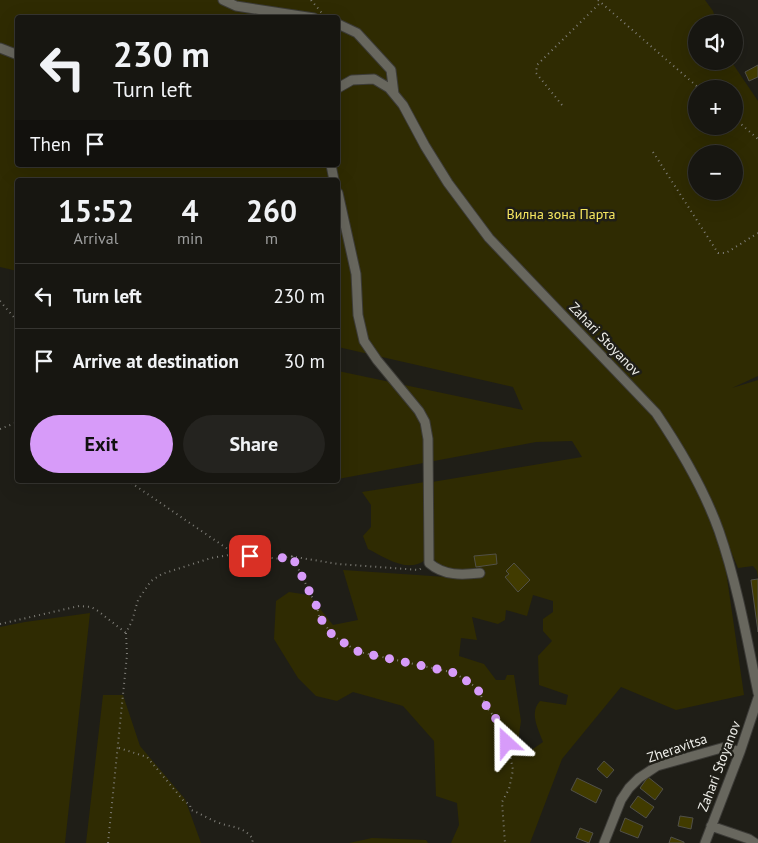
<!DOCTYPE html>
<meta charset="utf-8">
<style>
:root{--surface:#171611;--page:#24231f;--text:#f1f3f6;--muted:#9e9f9f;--line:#363531;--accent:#d79bf9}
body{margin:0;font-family:"PT Sans",sans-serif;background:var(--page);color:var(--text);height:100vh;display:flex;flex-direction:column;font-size:19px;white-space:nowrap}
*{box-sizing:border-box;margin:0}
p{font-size:16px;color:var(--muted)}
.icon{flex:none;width:28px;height:28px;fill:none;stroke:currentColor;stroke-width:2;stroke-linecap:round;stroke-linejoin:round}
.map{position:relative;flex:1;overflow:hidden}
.drawer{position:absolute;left:15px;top:178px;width:325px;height:305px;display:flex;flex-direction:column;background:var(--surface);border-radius:5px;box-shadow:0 5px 20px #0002,0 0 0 1px var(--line)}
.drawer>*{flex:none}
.banner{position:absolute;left:15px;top:15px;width:325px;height:152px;border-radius:5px;box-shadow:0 5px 20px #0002,0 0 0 1px var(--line);background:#171611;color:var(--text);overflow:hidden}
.controls{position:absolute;left:688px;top:15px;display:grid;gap:10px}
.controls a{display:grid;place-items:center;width:55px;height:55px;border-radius:50%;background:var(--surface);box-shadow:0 5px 20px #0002,0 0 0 1px var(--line);font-size:25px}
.pin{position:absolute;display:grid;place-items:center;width:42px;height:42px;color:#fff;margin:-21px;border-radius:10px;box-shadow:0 2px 8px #0006}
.me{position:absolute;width:55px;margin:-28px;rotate:336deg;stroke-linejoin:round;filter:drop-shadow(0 0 4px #0008)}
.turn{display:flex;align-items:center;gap:18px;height:105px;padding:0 15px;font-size:22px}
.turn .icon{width:65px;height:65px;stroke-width:2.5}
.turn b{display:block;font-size:35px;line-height:42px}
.then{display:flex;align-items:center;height:48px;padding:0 15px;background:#0003;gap:10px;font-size:19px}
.eta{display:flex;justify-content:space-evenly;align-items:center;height:85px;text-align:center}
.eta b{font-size:30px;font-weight:800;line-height:35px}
.primary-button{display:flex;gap:10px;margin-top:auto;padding:10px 15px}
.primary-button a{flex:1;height:58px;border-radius:30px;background:var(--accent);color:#111;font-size:20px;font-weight:800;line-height:58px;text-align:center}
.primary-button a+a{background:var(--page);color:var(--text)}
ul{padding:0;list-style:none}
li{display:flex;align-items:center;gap:15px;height:65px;padding:0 15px;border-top:1px solid var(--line)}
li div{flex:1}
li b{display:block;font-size:19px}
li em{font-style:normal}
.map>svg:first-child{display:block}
.green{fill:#2f2b02;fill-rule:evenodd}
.building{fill:#413b00;stroke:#515048}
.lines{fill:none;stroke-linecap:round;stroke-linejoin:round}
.minor-casing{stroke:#3c3b37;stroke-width:11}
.path{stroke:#7f7e78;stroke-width:2;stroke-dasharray:1 4;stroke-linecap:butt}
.minor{stroke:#68675e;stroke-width:9}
.route{stroke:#d79bf9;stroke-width:9;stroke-dasharray:0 16.2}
.labels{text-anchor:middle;stroke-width:5;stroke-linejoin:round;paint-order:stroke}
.park-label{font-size:14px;fill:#f7e760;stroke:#1f1e17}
.street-label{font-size:14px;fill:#efefea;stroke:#1f1e17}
</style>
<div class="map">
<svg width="758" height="843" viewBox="0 0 758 843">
<rect width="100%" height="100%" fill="#1f1e17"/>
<path class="green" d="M 0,0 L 705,0 L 713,11 L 717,24 L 696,24 L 696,61 L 731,61 L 758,101 L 758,376 L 732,388 L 758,380 L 758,578 L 757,571 L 753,566 L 738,568 L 707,495 L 726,571 L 744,695 L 676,710 L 621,687 L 562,759 L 530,843 L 451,843 L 459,825 L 457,803 L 436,796 L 434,741 L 403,706 L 353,692 L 337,701 L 316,696 L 298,678 L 274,639 L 276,601 L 289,592 L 309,595 L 333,625 L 358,620 L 343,570 L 476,579 L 475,569 L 457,570 L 441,567 L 434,559 L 432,547 L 432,482 L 582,457 L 572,441 L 536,442 L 338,479 L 338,371 L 523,410 L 513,387 L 338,347 L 338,180 L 18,180 L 17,271 L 0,267 ZM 18,18 L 338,18 L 338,165 L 18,165 ZM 696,89 L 734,89 L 734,126 L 696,126 ZM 696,154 L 734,154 L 734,191 L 696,191 ZM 533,595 L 553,601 L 553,612 L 543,619 L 543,631 L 552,641 L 538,656 L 539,685 L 568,695 L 566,705 L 540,701 C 529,713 538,728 543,742 L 530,751 L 516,754 L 521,721 L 514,675 L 507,675 L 505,680 L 496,680 L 484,664 L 459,656 L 461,638 L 477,640 L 472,617 L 498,624 L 505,620 L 506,610 L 527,616 Z
M 425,482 L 425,560 C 408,574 384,557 368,549 L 363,536 L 371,527 L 371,505 L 362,492 Z
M 90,613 L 65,843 L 0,843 L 0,627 L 25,622 Z
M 103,695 L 123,695 L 140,746 L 185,799 L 201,843 L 86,843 Z
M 372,838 L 426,840 L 428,843 L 349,843 Z"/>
<path class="building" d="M 758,65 L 758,77 L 749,81 L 745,72 Z
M 496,554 L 497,564 L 476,567 L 474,556 Z
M 514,563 L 530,580 L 518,592 L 505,577 L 509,574 L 506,571 Z
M 758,579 L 758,632 L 751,580 Z
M 604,761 L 614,770 L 607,778 L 597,769 Z
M 648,777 L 663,789 L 655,800 L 640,788 Z
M 577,778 L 602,790 L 596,803 L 571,790 Z
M 638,796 L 654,807 L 646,818 L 630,807 Z
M 680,816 L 693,818 L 691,829 L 678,826 Z
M 625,818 L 643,826 L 638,838 L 620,831 Z
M 580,828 L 593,833 L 589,843 L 576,838 Z
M 671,837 L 684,842 L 684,843 L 669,843 Z"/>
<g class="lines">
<g class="minor-casing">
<path id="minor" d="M 223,0 L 236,6 L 314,18
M 338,24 L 357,33 L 391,70 L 394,94
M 0,48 L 18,55
M 338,88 L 352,80 L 374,79 L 389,88 L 403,105 L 425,146 L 448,183 L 489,238 L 656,413 C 681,450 704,489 719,531 C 737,583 747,639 758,693
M 331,165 L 334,180
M 338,193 L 356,274 L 358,315 L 364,341 L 377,360 L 419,411 L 425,422 L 428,439 L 429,563 C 444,576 462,575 480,573
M 711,826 L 749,839 L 755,843
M 604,843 L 621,800 L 629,788 L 639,778 L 657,766 L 725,747 L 740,752
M 705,843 L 740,752 L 758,698"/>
</g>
<path class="path" d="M 311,0 L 326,18
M 598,0 L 700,89
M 562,105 L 536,73 L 537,65 L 600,3
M 734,118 L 758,139
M 653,152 L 718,253 L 726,253 L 758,233
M 0,301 L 18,322
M 0,429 L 18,422
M 127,480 L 235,554
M 292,556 L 317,607 L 319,616 L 333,636 L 359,652 L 455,673 L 477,688 L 488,709 L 505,730 L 513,770 L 509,789 L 502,802 L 505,843
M 0,624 L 79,606 L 91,607 L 98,611 L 126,633
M 119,748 L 147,757 L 183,800 L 190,805 L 191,810 C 200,813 208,819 217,822 C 231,828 242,825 253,839 L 252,843
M 108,843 L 127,655 L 126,633 L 132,621 L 138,600 L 151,581 L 162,574 L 211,558 L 235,554 L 281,559 L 289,556 L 338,564 L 419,570 L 423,567"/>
<use href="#minor" class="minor"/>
</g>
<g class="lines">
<path class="route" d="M 250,556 L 281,558 L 292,556 L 317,607 L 319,616 L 333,636 L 359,652 L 455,673 L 477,688 L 488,709 L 505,730 L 507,743"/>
</g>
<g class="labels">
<g class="park-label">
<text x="561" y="219">Вилна зона Парта</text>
</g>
<g class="street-label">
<text transform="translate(605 339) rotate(46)" y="5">Zahari Stoyanov</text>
<text transform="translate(677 748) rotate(-19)" y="5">Zheravitsa</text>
<text transform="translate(719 766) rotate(-69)" y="5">Zahari Stoyanov</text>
</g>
</g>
</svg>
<div class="controls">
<a><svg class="icon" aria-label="sound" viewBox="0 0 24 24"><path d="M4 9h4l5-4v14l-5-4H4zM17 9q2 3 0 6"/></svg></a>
<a>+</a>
<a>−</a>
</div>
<div class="pin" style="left:250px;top:556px;background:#d93025"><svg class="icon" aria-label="arrive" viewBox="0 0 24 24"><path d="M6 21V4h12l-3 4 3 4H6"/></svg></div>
<svg class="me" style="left:507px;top:743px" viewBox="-20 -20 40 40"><path d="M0-17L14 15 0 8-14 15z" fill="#d79bf9" stroke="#fff" stroke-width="4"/></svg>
<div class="banner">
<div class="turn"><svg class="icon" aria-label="left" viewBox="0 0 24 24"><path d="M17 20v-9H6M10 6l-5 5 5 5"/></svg><div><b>230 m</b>Turn left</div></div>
<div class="then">Then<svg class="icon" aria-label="arrive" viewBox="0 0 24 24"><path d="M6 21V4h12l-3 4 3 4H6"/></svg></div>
</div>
<section class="drawer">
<div class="eta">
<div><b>15:52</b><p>Arrival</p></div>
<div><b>4</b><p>min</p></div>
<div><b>260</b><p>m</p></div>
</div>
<ul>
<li><svg class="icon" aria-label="left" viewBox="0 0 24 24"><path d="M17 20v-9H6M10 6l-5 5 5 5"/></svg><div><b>Turn left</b></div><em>230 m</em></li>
<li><svg class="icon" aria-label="arrive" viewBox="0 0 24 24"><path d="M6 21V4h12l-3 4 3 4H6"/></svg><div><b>Arrive at destination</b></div><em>30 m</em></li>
</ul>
<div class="primary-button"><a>Exit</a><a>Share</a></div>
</section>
</div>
